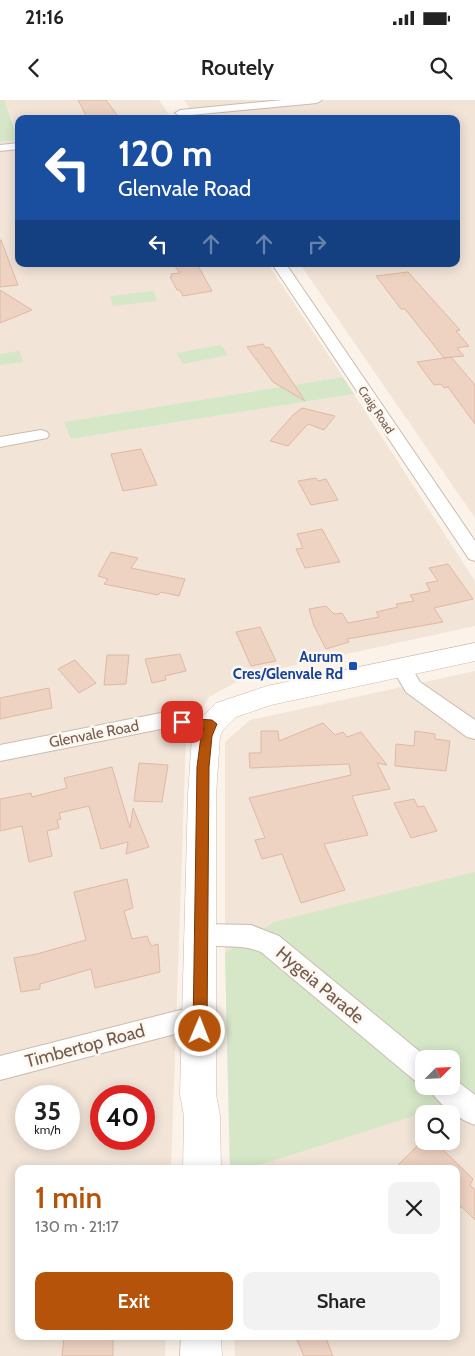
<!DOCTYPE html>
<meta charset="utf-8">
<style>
:root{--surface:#fff;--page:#f2f2f2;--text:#222;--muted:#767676;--accent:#b45309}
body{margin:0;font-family:Cabin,sans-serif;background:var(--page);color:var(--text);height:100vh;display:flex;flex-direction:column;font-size:19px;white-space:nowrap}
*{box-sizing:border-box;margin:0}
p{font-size:16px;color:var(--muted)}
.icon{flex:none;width:28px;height:28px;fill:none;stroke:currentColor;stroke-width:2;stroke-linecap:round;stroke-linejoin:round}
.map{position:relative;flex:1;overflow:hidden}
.side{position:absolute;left:15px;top:1065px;width:445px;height:175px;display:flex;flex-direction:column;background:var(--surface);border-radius:10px;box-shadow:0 2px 12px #0003}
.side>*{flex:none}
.hud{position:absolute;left:15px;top:15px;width:445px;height:152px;border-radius:10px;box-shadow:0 2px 12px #0003;background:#1a4fa0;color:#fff;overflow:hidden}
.needle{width:32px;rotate:66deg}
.tools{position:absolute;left:415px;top:950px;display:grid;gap:10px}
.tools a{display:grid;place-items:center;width:45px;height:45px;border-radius:10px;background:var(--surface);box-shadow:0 2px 12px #0003;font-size:25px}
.speed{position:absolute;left:15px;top:985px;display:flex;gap:10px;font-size:25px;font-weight:700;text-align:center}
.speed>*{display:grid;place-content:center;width:65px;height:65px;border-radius:50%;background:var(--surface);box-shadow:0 2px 12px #0003;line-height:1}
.speed small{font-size:12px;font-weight:400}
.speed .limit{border:8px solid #d22;background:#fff;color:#111}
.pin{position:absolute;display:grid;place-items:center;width:42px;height:42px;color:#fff;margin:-21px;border-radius:10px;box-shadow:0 2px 8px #0006}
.me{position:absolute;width:55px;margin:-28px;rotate:1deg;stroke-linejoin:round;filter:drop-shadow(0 0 4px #0008)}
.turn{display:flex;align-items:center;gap:18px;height:105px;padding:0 20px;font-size:22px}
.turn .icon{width:65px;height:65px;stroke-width:2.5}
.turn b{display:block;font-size:35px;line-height:42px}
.lanes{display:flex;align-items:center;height:48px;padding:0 20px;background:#0003;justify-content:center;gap:25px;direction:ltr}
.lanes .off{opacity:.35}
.round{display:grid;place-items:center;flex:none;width:52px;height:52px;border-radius:10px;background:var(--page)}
.overview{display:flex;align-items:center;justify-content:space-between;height:85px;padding:0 20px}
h1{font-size:30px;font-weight:600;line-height:38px;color:var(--accent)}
.cta{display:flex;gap:10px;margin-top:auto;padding:10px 20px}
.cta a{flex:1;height:58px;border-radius:10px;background:var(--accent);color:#fff;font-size:20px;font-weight:600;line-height:58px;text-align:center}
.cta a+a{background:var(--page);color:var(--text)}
.status{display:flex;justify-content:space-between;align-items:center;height:35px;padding:0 25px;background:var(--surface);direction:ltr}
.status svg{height:14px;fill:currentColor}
header{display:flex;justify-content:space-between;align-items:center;height:65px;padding:0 20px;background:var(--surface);font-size:22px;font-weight:600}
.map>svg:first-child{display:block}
.residential{fill:#f2e4d7;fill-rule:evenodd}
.green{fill:#d6e7c8;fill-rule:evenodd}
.building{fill:#eed2c2;stroke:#dfb8a4}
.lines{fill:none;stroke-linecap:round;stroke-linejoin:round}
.street-casing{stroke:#ccbbaf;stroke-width:2}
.secondary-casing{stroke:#cebbad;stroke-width:1}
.street{fill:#fff;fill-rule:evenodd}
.secondary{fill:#fff;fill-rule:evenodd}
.route{fill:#b45309;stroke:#753606}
.transit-dot{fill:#1a4fb4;stroke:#fdf7ef;stroke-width:2}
.labels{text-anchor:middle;stroke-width:5;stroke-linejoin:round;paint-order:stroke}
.far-street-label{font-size:12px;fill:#735a4e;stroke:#fdf7ef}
.transit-label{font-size:15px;font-weight:bold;fill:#164399;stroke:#fdf7ef;text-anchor:end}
.street-label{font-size:15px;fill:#735a4e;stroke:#fdf7ef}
.near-street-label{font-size:18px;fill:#735a4e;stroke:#fdf7ef}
</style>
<div class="status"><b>21:16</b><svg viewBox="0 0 49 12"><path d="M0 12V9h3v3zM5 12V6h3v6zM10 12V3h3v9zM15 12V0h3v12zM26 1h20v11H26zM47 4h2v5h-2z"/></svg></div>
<header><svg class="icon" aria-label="back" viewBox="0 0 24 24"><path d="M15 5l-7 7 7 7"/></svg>Routely<svg class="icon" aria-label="search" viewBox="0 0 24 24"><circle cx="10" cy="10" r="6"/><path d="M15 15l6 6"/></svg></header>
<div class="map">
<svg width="475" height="1256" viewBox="0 0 475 1256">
<rect width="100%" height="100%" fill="#fbf3e9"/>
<path class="residential" d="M 4,0 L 159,0 L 172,19 L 19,19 L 19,36 Z
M 184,0 L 475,0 L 475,418 L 300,164 L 456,164 L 456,19 L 197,19 Z
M 19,40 L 19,164 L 268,164 L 343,277 L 65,322 L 71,339 L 354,294 L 475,481 L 475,526 L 249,575 L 209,597 L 186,637 L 171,1069 L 19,1069 L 19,1236 L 166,1236 L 165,1256 L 0,1256 L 0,42 ZM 26,996 L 69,996 L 69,1039 L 26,1039 ZM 101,996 L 144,996 L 144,1039 L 101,1039 Z
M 475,571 L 475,1256 L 235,1256 L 234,1236 L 456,1236 L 456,1069 L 230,1069 L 225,853 L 225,642 L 250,620 ZM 424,959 L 451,959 L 451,986 L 424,986 ZM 424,1014 L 451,1014 L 451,1041 L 424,1041 Z"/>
<path class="green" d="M 0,0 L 4,0 L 19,40 L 0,42 Z
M 154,191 L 157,201 L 113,206 L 110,196 Z
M 221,245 L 228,255 L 183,264 L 176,253 Z
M 19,251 L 23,262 L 0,265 L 0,254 Z
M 343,277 L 354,294 L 71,339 L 64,322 Z
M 475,772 L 475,1010 L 445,1006 L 247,1069 L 230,1069 L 225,853 L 274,822 ZM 424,959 L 451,959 L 451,986 L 424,986 Z"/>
<path class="building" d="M 78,0 L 106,0 L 120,19 L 88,19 Z
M 0,140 L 1,140 L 18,185 L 0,187 Z
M 173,164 L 197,164 L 212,191 L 183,196 L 180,190 L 177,190 L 170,177 L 172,176 L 171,174 L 180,173 Z
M 408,172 L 460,230 L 456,231 L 469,246 L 457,248 L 464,256 L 444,258 L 405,209 L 401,209 L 376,176 Z
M 0,190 L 32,210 L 0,223 Z
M 263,244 L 266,248 L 269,247 L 305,301 L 273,282 L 247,247 Z
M 451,257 L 475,285 L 475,324 L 448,287 L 444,288 L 441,284 L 434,285 L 417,262 Z
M 302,308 L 335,316 L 324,330 L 308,324 L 288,346 L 270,341 L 293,315 Z
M 141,349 L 157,385 L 123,391 L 111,354 Z
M 316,378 L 318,381 L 326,379 L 338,400 L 311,405 L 298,381 Z
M 322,429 L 340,462 L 305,468 L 296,449 L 303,448 L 297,434 Z
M 111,452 L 138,458 L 131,468 L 185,479 L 179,496 L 161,492 L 158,495 L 104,484 L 108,479 L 98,476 Z
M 448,464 L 473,499 L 434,508 L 443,522 L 347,539 L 349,542 L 326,549 L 314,526 L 309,509 L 326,506 L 334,514 L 342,513 L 348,523 L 379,517 L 376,512 L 398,507 L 396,504 L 414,501 L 410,495 L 430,491 L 426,483 L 438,481 L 429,468 Z
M 260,527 L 276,561 L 251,566 L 236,532 Z
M 180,554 L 186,571 L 165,576 L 166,580 L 152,583 L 145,559 Z
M 107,555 L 129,555 L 126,584 L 104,585 Z
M 75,560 L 96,583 L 79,593 L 58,569 Z
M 49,588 L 52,608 L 0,619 L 0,598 Z
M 323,623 L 335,635 L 343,632 L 347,637 L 361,632 L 387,665 L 377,663 L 390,689 L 352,696 L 368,735 L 324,744 L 345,790 L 301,803 L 282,754 L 262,759 L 255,740 L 265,738 L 249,698 L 351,675 L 349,664 L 250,668 L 249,653 L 261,653 L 261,631 L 278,631 L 279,641 Z
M 415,631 L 435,634 L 435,639 L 450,641 L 446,671 L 395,666 L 396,644 L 414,646 Z
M 139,663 L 168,665 L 162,702 L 134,701 Z
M 112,667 L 130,728 L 133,708 L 149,747 L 126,754 L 128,742 L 101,749 L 89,706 L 59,713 L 61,719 L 57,720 L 59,728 L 47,731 L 52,756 L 29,762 L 22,726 L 0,731 L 0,699 L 31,693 L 32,697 L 67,688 L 64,678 Z
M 414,699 L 418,707 L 424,706 L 437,731 L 411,738 L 394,703 Z
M 127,779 L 133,808 L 124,811 L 132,839 L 147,836 L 151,846 L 158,844 L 160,872 L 95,888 L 91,869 L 40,884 L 40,889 L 21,892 L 14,858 L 37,854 L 86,840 L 74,792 Z
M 422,1041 L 434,1041 L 473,1079 L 470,1085 L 475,1090 L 475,1120 L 461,1106 L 456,1117 L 456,1069 L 394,1069 Z
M 64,1236 L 113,1236 L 113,1256 L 62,1256 Z
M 295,1236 L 325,1236 L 333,1256 L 304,1256 Z"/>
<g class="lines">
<g class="street-casing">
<path id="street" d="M 283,0 L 322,0 L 317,3 L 180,16 L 175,13 L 180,10 Z
M 19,43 L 19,49 L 0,51 L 0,45 Z
M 272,164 L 286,164 L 475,441 L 475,461 L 469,459 Z
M 41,330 L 47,332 L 49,335 L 47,338 L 0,347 L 0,337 Z
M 401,560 L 408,562 L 420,582 L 475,620 L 475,639 L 467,637 L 406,592 L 391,567 L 394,562 Z
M 166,612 L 219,619 L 223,624 L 219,629 L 212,632 L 166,628 L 0,661 L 0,645 Z
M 202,824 L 251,825 L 279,836 L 429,959 L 424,959 L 424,983 L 414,980 L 261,852 C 239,842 215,850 193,842 L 190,835 L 193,828 Z
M 200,905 L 209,909 L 213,917 L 209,925 L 0,980 L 0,956 Z
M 452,977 L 475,995 L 475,1025 C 458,1019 436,1003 428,986 L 451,986 Z"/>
</g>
<g class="secondary-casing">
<path id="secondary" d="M 475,543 L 475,561 L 271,605 L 236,617 L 223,630 L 220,636 L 216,695 L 216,994 L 220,1016 L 221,1069 L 183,1069 L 184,1016 L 180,994 L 188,695 L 192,636 L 202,617 L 216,603 L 267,586 Z
M 181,1236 L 221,1236 L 222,1256 L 180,1256 Z"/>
</g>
<use href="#street" class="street"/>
<use href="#secondary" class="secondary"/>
</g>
<path class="route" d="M 182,618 L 212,620 L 217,624 L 212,636 L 209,667 L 207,931 L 205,936 L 200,938 L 195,936 L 193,931 L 197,667 L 201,636 L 204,628 L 178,625 L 177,622 Z"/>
<rect class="transit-dot" x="348" y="561" width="10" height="10" rx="2.5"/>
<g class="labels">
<g class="far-street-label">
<text transform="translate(376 310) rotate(56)" y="4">Craig Road</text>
</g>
<g class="transit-label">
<text x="343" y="562">Aurum<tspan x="343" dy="17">Cres/Glenvale Rd</tspan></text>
</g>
<g class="street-label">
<text transform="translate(94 634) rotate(-11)" y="5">Glenvale Road</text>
</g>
<g class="near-street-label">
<text transform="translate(320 885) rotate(40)" y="6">Hygeia Parade</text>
<text transform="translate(85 946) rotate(-15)" y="6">Timbertop Road</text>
</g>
</g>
</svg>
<div class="tools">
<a><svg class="needle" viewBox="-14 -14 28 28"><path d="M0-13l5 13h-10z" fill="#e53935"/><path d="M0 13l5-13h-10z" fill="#767676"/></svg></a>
<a><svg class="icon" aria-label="search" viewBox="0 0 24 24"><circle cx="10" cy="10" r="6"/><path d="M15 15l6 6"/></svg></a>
</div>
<div class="speed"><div>35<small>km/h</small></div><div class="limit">40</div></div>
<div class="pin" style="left:182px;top:622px;background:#d93025"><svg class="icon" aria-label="arrive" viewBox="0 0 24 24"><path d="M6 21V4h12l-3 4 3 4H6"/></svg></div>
<svg class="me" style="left:200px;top:931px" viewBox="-20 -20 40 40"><circle r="17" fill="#b45309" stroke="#fff" stroke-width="3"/><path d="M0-11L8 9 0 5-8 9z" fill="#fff"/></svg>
<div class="hud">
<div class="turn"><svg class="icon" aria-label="left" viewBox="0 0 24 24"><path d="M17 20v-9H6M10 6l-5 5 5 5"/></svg><div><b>120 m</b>Glenvale Road</div></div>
<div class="lanes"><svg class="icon" aria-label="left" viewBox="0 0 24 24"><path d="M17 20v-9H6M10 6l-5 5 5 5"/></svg><svg class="icon off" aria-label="ahead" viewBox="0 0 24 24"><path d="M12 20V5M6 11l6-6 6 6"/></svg><svg class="icon off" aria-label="ahead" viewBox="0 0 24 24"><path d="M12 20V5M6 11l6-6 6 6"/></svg><svg class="icon off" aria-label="right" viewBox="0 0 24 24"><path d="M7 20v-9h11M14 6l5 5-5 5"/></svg></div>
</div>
<section class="side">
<div class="overview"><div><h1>1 min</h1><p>130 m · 21:17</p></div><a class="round"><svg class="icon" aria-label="close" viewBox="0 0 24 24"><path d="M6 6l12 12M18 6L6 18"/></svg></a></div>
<div class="cta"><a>Exit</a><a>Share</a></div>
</section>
</div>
